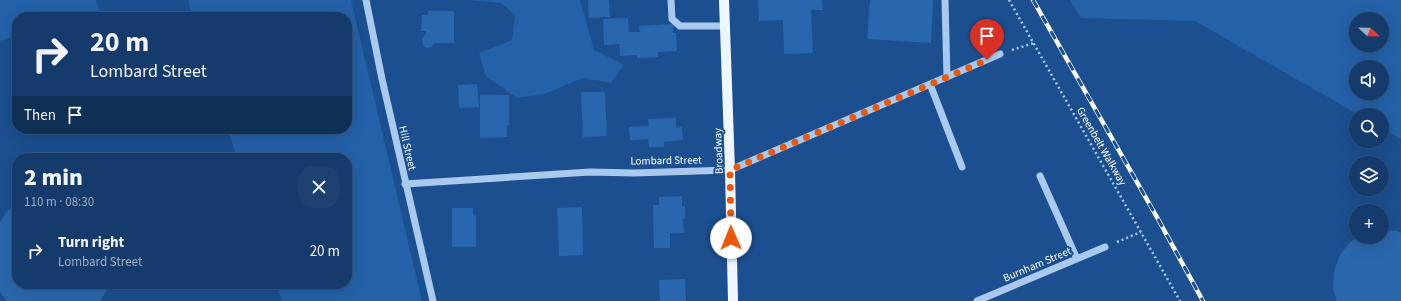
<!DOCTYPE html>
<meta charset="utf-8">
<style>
:root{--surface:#143b6b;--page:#1d4271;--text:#f1f3f6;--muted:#9dadc1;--line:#33557e}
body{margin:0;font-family:"Source Sans 3",sans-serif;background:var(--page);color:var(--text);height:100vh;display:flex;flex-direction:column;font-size:15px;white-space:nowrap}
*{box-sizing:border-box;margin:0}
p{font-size:13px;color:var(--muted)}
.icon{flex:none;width:22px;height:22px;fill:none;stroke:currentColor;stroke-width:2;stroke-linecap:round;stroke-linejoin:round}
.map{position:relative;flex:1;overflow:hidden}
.sheet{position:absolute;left:12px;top:153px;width:340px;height:136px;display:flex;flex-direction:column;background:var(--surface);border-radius:16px;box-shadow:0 4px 16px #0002,0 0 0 1px var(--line)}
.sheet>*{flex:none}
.hud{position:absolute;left:12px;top:12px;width:340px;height:122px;border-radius:16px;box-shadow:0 4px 16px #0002,0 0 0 1px var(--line);background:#143b6b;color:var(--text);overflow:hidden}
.needle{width:26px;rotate:112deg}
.fabs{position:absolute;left:1349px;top:12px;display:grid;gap:8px}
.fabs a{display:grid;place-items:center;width:40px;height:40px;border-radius:50%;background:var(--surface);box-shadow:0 4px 16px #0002,0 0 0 1px var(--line);font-size:20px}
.pin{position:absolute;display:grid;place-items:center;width:34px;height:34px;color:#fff;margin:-41px -17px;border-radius:50% 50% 50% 0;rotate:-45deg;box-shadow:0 0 4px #0007}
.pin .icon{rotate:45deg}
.me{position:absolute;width:44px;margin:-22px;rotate:359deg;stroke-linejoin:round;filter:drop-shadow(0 0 3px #0008)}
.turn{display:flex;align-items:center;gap:14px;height:84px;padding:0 12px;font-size:18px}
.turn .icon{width:52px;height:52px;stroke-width:2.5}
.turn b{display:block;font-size:28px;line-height:34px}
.then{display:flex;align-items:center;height:38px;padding:0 12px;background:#0003;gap:8px;font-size:15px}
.round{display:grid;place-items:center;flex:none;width:42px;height:42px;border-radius:16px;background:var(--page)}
.head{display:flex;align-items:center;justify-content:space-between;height:68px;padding:0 12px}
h1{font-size:24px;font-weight:800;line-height:30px}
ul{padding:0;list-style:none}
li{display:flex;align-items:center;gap:12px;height:60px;padding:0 12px}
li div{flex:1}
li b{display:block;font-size:15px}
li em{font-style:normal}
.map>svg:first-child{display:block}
.green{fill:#2461a8;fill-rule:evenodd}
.building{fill:#2a66ad}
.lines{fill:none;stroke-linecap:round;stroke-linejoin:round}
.path{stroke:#a9c9ee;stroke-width:2.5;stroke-dasharray:2 3;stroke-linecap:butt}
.minor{stroke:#a9c9ee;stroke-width:7}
.major{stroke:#f0f6ff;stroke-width:10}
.rail-casing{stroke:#fff;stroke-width:4.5}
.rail{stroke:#1b4f8f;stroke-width:3;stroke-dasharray:9;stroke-linecap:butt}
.route{stroke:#ea580c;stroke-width:7;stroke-dasharray:0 12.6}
.labels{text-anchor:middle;stroke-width:4;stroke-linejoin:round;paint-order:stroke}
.street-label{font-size:11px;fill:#fff;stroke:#1b4f8f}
</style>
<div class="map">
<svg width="1401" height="301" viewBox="0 0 1401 301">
<rect width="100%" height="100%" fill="#1b4f8f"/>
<path class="green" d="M 0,0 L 96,0 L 99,11 L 79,17 L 17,17 L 17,36 L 0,41 Z
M 188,0 L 351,0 L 422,301 L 282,301 L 277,284 L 347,284 L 347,158 L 237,158 L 228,129 L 347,129 L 347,17 L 193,17 Z
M 468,0 L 580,0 L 594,50 L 624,65 L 611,83 L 583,78 L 544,94 L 517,98 L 486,76 L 479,53 L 512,40 L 515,15 L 501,3 Z
M 1070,0 L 1401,0 L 1401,139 L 1382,128 L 1382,115 L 1359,115 L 1195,21 L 1081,18 ZM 1356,19 L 1382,19 L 1382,45 L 1356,45 ZM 1356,67 L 1382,67 L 1382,93 L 1356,93 Z"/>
<path class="building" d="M 588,0 L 609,0 L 610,17 L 589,18 Z
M 758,0 L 822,0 L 823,10 L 811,10 L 813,53 L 784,54 L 783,20 L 759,21 Z
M 870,0 L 933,0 L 931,43 L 867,39 Z
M 428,11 L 454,11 L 454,43 L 434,43 L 432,47 L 426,48 L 423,45 L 422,38 L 426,34 L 426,31 L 421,31 L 422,15 L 428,15 Z
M 628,18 L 629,32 L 640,32 L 639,26 L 673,24 L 673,33 L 676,33 L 677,51 L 658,52 L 658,57 L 637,58 L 637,55 L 620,56 L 619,44 L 604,45 L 603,19 Z
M 477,84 L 479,107 L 459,108 L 458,85 Z
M 581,92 L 605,92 L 607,136 L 583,137 Z
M 480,95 L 509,95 L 509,125 L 507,125 L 507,137 L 480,138 Z
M 676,118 L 676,128 L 682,127 L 683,140 L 664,142 L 664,147 L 649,147 L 648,139 L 630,140 L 629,127 L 649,126 L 648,119 Z
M 682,196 L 682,206 L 685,206 L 685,219 L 683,219 L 684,233 L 670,233 L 670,248 L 654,248 L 653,205 L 659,205 L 659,197 Z
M 17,204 L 17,284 L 111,284 L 100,301 L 7,301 L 0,292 L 0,222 L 7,211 Z
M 582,207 L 583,255 L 559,256 L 557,208 Z
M 452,208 L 473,208 L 473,215 L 476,216 L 476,247 L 452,247 Z
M 1382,230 L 1397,231 L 1401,233 L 1401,301 L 1337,301 L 1333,289 L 1334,271 L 1340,255 L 1350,242 L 1358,237 L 1382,237 Z
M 685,279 L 686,301 L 660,301 L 659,280 Z"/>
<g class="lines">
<path class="path" d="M 1009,0 L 1180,301
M 1012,50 L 1034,43
M 1117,242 L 1141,232"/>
<path class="minor" d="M 366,0 L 382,79 L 433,301
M 671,0 L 672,19 L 680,26 L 725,26
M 945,0 L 947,77
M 930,84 L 962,167
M 1040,176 L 1077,259
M 405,184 L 590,172 L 634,173 L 730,170 L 1000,54
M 977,301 L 1105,247"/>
<path class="major" d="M 724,0 L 730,170 L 733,301"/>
<g class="rail-casing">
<path id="rail" d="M 1033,0 L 1158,219 L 1203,301"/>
</g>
<use href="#rail" class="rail"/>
</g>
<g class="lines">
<path class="route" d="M 731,238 L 730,170 L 987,60"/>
</g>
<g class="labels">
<g class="street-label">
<text transform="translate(1102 146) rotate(60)" y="4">Greenbelt Walkway</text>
<text transform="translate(408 148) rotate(77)" y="4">Hill Street</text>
<text transform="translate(718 151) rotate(-92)" y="4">Broadway</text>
<text transform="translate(666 160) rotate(-1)" y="4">Lombard Street</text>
<text transform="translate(1037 264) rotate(-23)" y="4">Burnham Street</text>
</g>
</g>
</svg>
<div class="fabs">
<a><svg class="needle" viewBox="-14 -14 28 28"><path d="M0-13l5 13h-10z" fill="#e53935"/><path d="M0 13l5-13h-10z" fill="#9dadc1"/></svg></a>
<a><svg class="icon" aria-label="sound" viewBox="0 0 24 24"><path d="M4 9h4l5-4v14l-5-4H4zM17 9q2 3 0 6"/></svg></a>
<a><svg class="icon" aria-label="search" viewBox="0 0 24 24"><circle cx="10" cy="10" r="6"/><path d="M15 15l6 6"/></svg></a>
<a><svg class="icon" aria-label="layers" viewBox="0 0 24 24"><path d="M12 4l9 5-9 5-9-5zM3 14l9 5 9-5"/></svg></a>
<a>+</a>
</div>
<div class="pin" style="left:987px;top:60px;background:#d93025"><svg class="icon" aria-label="arrive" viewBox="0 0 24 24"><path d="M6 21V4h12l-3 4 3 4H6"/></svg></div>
<svg class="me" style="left:731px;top:238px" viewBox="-20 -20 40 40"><circle r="19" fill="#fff"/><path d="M0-13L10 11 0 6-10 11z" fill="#ea580c"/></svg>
<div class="hud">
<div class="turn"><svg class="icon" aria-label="right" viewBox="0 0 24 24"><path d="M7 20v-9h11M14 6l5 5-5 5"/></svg><div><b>20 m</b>Lombard Street</div></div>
<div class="then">Then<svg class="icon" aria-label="arrive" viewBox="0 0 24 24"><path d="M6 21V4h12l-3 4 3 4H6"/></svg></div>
</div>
<section class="sheet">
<div class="head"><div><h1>2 min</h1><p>110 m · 08:30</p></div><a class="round"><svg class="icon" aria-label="close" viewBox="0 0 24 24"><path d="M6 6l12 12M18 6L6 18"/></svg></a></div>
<ul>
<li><svg class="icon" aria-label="right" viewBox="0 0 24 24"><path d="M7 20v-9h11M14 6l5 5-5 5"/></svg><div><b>Turn right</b><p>Lombard Street</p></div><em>20 m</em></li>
</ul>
</section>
</div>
